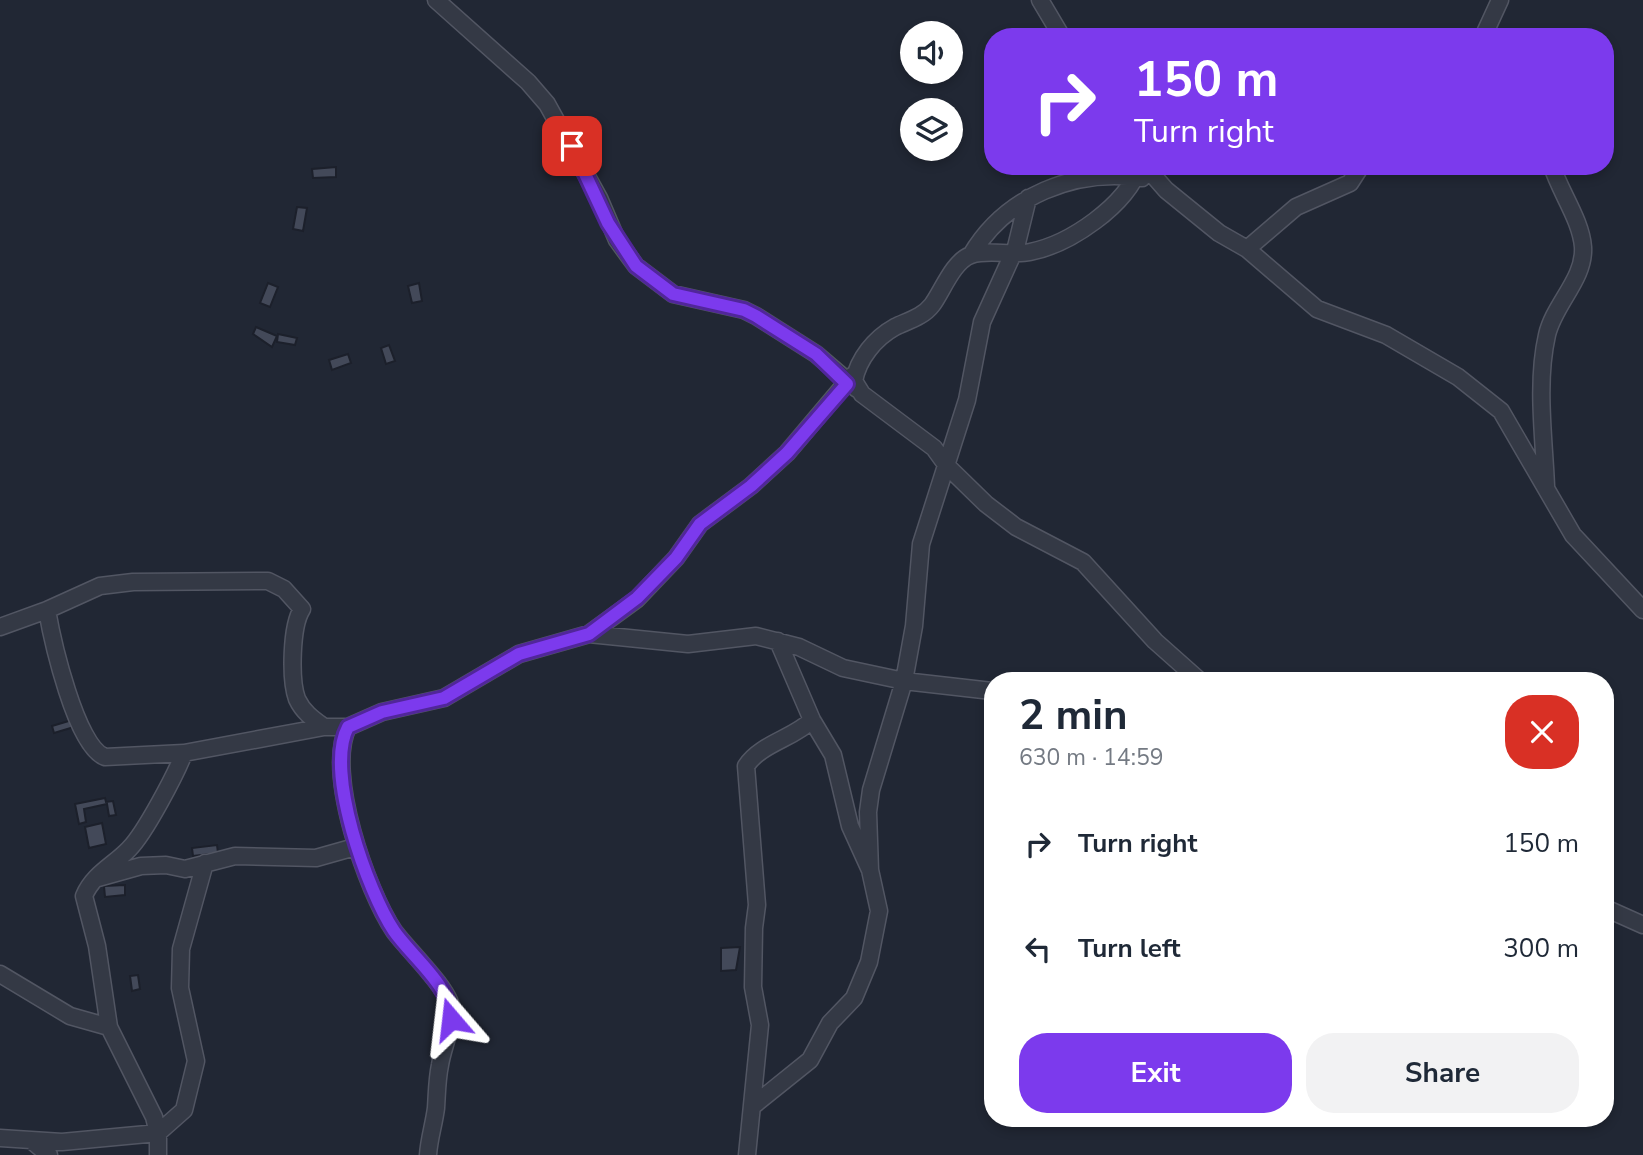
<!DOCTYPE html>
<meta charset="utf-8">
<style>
:root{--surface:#fff;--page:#f2f2f3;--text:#1f2937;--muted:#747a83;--accent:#7c3aed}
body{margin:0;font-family:"Nunito Sans",sans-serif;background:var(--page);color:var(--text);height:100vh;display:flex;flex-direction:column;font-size:26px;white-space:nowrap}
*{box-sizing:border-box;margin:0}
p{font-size:23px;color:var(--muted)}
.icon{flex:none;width:38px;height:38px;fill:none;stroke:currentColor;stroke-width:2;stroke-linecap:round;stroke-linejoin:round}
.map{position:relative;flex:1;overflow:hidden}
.details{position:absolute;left:984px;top:672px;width:630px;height:455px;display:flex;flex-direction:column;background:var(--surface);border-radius:28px;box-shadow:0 4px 10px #0003}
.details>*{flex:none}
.banner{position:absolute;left:984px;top:28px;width:630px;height:147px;border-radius:28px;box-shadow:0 4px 10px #0003;background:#7c3aed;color:#fff;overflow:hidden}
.controls{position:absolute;left:900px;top:21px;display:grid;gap:14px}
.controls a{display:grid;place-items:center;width:63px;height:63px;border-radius:50%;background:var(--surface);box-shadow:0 4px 10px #0003;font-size:35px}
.pin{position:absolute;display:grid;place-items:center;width:60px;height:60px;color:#fff;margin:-30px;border-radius:14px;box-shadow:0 4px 10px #0006}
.me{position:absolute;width:77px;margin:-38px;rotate:343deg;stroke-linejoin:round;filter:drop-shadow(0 0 5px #0008)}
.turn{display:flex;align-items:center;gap:24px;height:147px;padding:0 35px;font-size:32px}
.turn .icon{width:91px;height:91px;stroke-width:2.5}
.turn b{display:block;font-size:49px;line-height:60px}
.round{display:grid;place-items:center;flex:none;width:74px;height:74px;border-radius:28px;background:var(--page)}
.head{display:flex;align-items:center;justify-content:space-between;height:119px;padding:0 35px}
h1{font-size:42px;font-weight:700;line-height:52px}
.action{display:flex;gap:14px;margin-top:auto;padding:14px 35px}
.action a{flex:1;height:80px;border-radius:28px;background:var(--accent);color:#fff;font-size:28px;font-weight:700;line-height:80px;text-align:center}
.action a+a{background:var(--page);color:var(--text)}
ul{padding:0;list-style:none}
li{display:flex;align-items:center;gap:21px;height:105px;padding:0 35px}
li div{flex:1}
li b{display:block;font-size:26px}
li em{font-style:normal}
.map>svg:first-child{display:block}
.building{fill:#434959;stroke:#1c202b;stroke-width:2}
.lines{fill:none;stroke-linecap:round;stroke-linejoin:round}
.minor-casing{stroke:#525663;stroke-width:19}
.minor{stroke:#343945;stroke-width:16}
.route-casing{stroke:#51269a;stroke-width:18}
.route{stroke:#7c3aed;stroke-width:12}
</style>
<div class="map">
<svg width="1643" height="1155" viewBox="0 0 1643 1155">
<rect width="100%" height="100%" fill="#212734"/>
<path class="building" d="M 336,167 L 336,177 L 313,178 L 312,169 Z
M 297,207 L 307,208 L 303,231 L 293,229 Z
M 268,283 L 278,287 L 270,307 L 260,303 Z
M 419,283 L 422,301 L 412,303 L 408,286 Z
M 256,327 L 277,336 L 272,347 L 253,334 Z
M 278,334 L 297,338 L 295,345 L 277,342 Z
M 389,345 L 395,361 L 386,364 L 381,348 Z
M 348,354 L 351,363 L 332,370 L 329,360 Z
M 72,720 L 74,727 L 54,733 L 52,726 Z
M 105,798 L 106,802 L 113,801 L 116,815 L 109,816 L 107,804 L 84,809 L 86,822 L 79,824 L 75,804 Z
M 102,823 L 106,844 L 89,848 L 85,827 Z
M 217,845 L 218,853 L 193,856 L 192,848 Z
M 125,885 L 125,895 L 105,897 L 104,886 Z
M 740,947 L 736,970 L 721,971 L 721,948 Z
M 138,975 L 140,989 L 132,991 L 130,976 Z"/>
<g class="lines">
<g class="minor-casing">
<path id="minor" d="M 436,0 L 528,82 L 547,104 L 599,198 L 617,240 L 636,266 L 673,294 L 744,310 L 756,316 L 816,354 L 857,389
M 1040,0 L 1062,37
M 1483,37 L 1500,0
M 1140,166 C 1126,206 1070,244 1030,252 C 1011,256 988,249 971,255 C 953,261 942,292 932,305 C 923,317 907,321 895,327 C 875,338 858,359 854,381 L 862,394 L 934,448 L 947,466 L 986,504 L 1016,527 L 1083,562 L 1155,641 L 1200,681
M 1145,166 L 1166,190 L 1219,233 L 1247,249 L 1317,309 L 1386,335 L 1458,377 L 1501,411 L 1573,535 L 1643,610
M 1247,249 L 1296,207 L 1350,183 L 1361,166
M 971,255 C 1006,196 1075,168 1142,178
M 1546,486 C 1544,438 1536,383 1547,335 C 1554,304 1585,279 1583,247 C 1581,220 1560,192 1552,166
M 47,610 C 52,639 76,747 105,757 L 184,753
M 0,627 L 47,610 L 100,586 L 133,582 L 268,581 L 284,589 L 302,609 C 291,626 290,680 297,699 C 303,712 313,719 324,727
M 589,634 L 637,599 L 676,558 L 700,524 L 751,486 L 787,453 L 852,376
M 348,727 C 325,772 367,891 394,931 C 407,949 449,989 451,1007 C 453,1027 443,1046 440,1065 C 437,1079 437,1093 436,1108 C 434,1124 429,1139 428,1155
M 870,870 L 868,812 L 871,790 L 904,681 L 914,626 L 921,544 L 967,400 L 982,322 L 1016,247 L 1028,198
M 98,878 L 141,866 L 166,865 L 185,869 L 235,856 L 316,858 L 355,847
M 1605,908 L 1643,925
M 0,974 L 70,1016 L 109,1027
M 754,1105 L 810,1060 L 830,1023 L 854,998 L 869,962 L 879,911 L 870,870 L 850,826 L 833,755 L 812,720 L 778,641
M 0,1138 L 62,1142 L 158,1133 L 184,1110 L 196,1061 L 180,988 L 181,949 L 205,863
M 32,1141 L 49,1155
M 158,1155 L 158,1133 L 154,1117 L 109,1027 L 97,946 L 84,896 C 93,874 114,865 129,849 C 145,833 176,774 184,753 L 324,727 L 348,727 L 382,712 L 444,698 L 519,654 L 589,634 L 688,644 L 756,636 L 799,647 L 843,668 L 904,681 L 992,691
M 747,1155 L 760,1025 L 753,987 L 754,928 L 757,905 L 746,766 C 760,744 794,738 812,720"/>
</g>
<use href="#minor" class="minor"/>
</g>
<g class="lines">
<g class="route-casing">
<path id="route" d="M 451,1019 C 452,987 412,957 394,931 C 368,892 324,771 348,727 L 382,712 L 444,698 L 519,654 L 589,634 L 637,598 L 676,558 L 700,524 L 751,486 L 787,453 L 847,384 L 816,354 L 756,316 L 744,310 L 673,294 L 636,266 L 608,223 L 572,146"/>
</g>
<use href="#route" class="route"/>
</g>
</svg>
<div class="controls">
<a><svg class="icon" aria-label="sound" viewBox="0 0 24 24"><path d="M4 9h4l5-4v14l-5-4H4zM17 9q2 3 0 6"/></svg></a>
<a><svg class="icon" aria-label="layers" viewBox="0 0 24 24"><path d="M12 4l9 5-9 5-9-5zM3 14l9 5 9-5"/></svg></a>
</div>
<div class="pin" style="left:572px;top:146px;background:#d93025"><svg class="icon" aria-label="arrive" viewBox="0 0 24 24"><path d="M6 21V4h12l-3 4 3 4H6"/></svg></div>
<svg class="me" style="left:451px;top:1019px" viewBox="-20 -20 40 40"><path d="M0-17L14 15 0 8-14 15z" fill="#7c3aed" stroke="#fff" stroke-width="4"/></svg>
<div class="banner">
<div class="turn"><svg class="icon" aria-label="right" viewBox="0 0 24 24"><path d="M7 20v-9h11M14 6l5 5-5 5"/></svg><div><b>150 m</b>Turn right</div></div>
</div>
<section class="details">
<div class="head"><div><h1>2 min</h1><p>630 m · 14:59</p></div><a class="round" style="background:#d93025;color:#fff"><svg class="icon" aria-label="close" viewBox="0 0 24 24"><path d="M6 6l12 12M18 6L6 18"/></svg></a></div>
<ul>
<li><svg class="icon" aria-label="right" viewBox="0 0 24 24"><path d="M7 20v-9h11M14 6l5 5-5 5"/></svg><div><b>Turn right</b></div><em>150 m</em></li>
<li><svg class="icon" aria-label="left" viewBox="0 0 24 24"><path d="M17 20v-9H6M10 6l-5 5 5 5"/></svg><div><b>Turn left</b></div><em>300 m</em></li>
</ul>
<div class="action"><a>Exit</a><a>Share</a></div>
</section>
</div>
